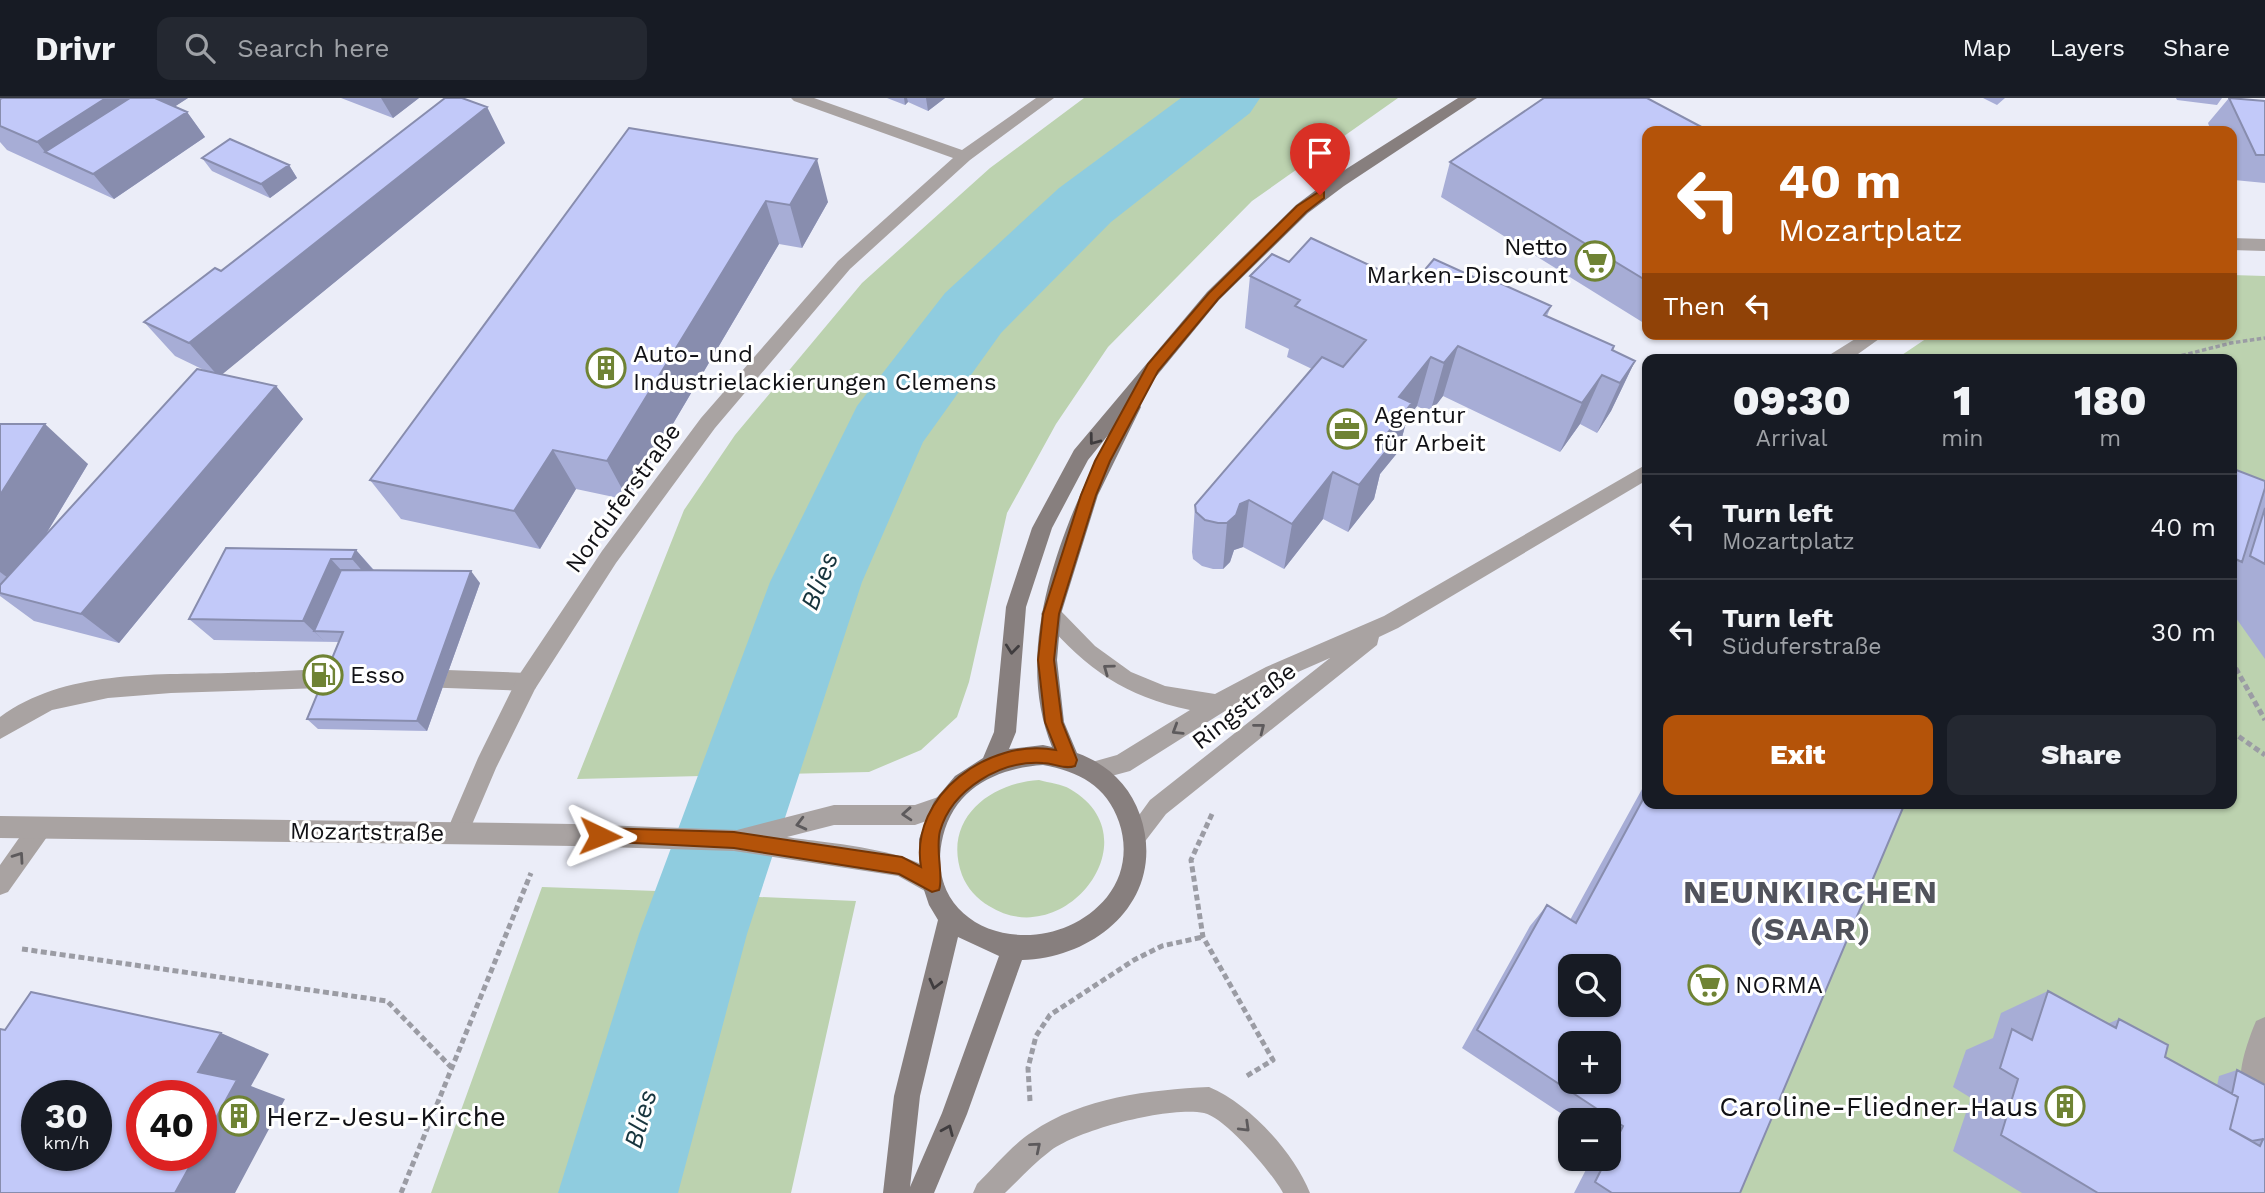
<!DOCTYPE html>
<meta charset="utf-8">
<style>
:root{--surface:#171b24;--page:#242831;--text:#f1f3f6;--muted:#9ea1a6;--line:#363941;--accent:#b45309}
body{margin:0;font-family:"Work Sans",sans-serif;background:var(--page);color:var(--text);height:100vh;display:flex;flex-direction:column;font-size:26px;white-space:nowrap}
*{box-sizing:border-box;margin:0}
p{font-size:23px;color:var(--muted)}
.icon{flex:none;width:38px;height:38px;fill:none;stroke:currentColor;stroke-width:2;stroke-linecap:round;stroke-linejoin:round}
.map{position:relative;flex:1;overflow:hidden}
.sheet{position:absolute;left:1642px;top:256px;width:595px;height:455px;display:flex;flex-direction:column;background:var(--surface);border-radius:14px;box-shadow:0 2px 5px #0004}
.sheet>*{flex:none}
.top-card{position:absolute;left:1642px;top:28px;width:595px;height:214px;border-radius:14px;box-shadow:0 2px 5px #0004;background:#b45309;color:#fff;overflow:hidden}
.fabs{position:absolute;left:1558px;top:856px;display:grid;gap:14px}
.fabs a{display:grid;place-items:center;width:63px;height:63px;border-radius:14px;background:var(--surface);box-shadow:0 2px 5px #0004;font-size:35px}
.speed{position:absolute;left:21px;top:982px;display:flex;gap:14px;font-size:35px;font-weight:700;text-align:center}
.speed>*{display:grid;place-content:center;width:91px;height:91px;border-radius:50%;background:var(--surface);box-shadow:0 2px 5px #0004;line-height:1}
.speed small{font-size:18px;font-weight:400}
.speed .limit{border:10px solid #d22;background:#fff;color:#111}
.pin{position:absolute;display:grid;place-items:center;width:60px;height:60px;color:#fff;margin:-72px -30px;border-radius:50% 50% 50% 0;rotate:-45deg;box-shadow:0 0 7px #0007}
.pin .icon{rotate:45deg}
.me{position:absolute;width:77px;margin:-38px;rotate:92deg;stroke-linejoin:round;filter:drop-shadow(0 0 5px #0008)}
.turn{display:flex;align-items:center;gap:24px;height:147px;padding:0 21px;font-size:32px}
.turn .icon{width:91px;height:91px;stroke-width:2.5}
.turn b{display:block;font-size:49px;line-height:60px}
.then{display:flex;align-items:center;height:66px;padding:0 21px;background:#0003;gap:14px;font-size:26px}
.eta{display:flex;justify-content:space-evenly;align-items:center;height:119px;text-align:center}
.eta b{font-size:42px;font-weight:800;line-height:49px}
.button{display:flex;gap:14px;margin-top:auto;padding:14px 21px}
.button a{flex:1;height:80px;border-radius:14px;background:var(--accent);color:#fff;font-size:28px;font-weight:800;line-height:80px;text-align:center}
.button a+a{background:var(--page);color:var(--text)}
ul{padding:0;list-style:none}
li{display:flex;align-items:center;gap:21px;height:105px;padding:0 21px;border-top:2px solid var(--line)}
li div{flex:1}
li b{display:block;font-size:26px}
li em{font-style:normal}
header{display:flex;align-items:center;gap:42px;box-sizing:border-box;height:98px;padding:0 35px;background:var(--surface);border-bottom:2px solid var(--line)}
header strong{font-size:33px}
nav{display:flex;gap:38px;margin-inline-start:auto;font-size:24px}
.search{width:490px;height:63px;background:var(--page);display:flex;align-items:center;gap:18px;box-sizing:border-box;padding:0 24px;border-radius:14px;color:var(--muted);font-size:26px}
.map>svg:first-child{display:block}
.green{fill:#bcd2af}
.water{fill:#8fccdf}
.lines{fill:none;stroke-linecap:round;stroke-linejoin:round}
.river{fill:#8fccdf;fill-rule:evenodd}
.path-far1{stroke:#9b9ca4;stroke-width:3.5;stroke-dasharray:4.5 2.5;stroke-linecap:butt}
.path{stroke:#9b9ca4;stroke-width:5;stroke-dasharray:6 3.5;stroke-linecap:butt}
.service{fill:#a9a3a2;fill-rule:evenodd}
.minor{fill:#a9a3a2;fill-rule:evenodd}
.tertiary{fill:#a9a3a2;fill-rule:evenodd}
.secondary{fill:#877f7e;fill-rule:evenodd}
.wall{fill:#a7add6}
.shaded-wall{fill:#888dae}
.building{fill:#c2c9f9;stroke:#888dae;stroke-width:2;fill-rule:evenodd}
.oneway{stroke:#403d3f}
.oneway2{stroke:#5d5a5c}
.route{fill:#b45309;stroke:#753606;stroke-width:2}
.labels{text-anchor:middle;stroke-width:6;stroke-linejoin:round;paint-order:stroke}
.poi-label{font-size:24px;fill:#111115;stroke:#fff;text-anchor:start}
.street-label{font-size:24px;fill:#111115;stroke:#fff}
.water-label{font-size:26px;font-style:italic;fill:#17353e;stroke:#fff}
.near-poi-label{font-size:28px;fill:#111115;stroke:#fff;text-anchor:end}
.district-label{font-size:32px;font-weight:bold;letter-spacing:2px;fill:#51535c;stroke:#fff}
</style>
<header>
<strong>Drivr</strong>
<div class="search"><svg class="icon" aria-label="search" viewBox="0 0 24 24"><circle cx="10" cy="10" r="6"/><path d="M15 15l6 6"/></svg>Search here</div>
<nav><a>Map</a><a>Layers</a><a>Share</a></nav>
</header>
<div class="map">
<svg width="2265" height="1095" viewBox="0 0 2265 1095">
<rect width="100%" height="100%" fill="#ebedf8"/>
<path class="green" d="M 1084,0 L 1398,0 L 1252,103 L 1108,249 L 1056,326 L 1007,415 L 969,584 L 957,619 L 921,652 L 869,674 L 577,681 L 684,412 L 735,337 L 862,185 L 990,70 Z
M 2231,177 L 2265,178 L 2265,1095 L 1738,1095 L 1873,705 L 2231,705 L 2231,261 L 1896,261 L 1933,236 L 2231,236 Z
M 1039,682 C 1049,685 1062,686 1070,691 C 1155,740 1064,856 989,808 C 977,801 967,790 962,777 C 942,722 989,685 1039,682 Z
M 542,789 L 657,793 L 562,1095 L 431,1095 Z
M 737,798 L 856,803 L 791,1095 L 654,1095 Z"/>
<path class="water" d="M 657,793 L 737,798 L 654,1095 L 562,1095 Z"/>
<g class="lines">
<path class="river" d="M 1181,0 L 1260,0 L 1250,15 L 1111,124 L 1001,235 L 923,344 L 862,484 L 747,836 L 678,1095 L 558,1095 L 639,836 L 770,484 L 857,308 L 945,195 L 1059,90 Z"/>
<path class="path-far1" d="M 2168,261 L 2231,245 L 2265,240"/>
<path class="path" d="M 2231,562 L 2265,622
M 2231,633 L 2265,657
M 1212,716 L 1191,762 L 1203,839 L 1273,962 L 1245,979
M 22,851 L 387,903 L 451,969
M 1030,1003 L 1028,970 L 1036,938 L 1050,917 L 1134,862 L 1162,848 L 1203,839
M 401,1095 L 531,775"/>
<path class="service" d="M 352,571 L 360,573 L 363,580 L 360,587 L 352,589 L 171,595 L 108,600 L 52,612 L 0,641 L 0,619 C 64,572 153,577 228,575 C 270,574 311,571 352,571 Z
M 419,571 L 527,575 L 535,577 L 538,584 L 535,591 L 527,593 L 419,589 L 411,587 L 408,580 L 411,573 Z"/>
<path class="minor" d="M 791,0 L 814,0 L 962,52 L 1036,0 L 1054,0 L 970,62 L 850,171 L 715,330 L 616,465 L 535,591 L 496,670 L 465,743 L 457,746 L 449,743 L 446,735 L 478,660 L 519,577 L 602,453 L 701,320 L 838,163 L 953,60 L 794,3 Z
M 39,720 L 47,723 L 50,731 L 47,739 L 8,794 L 0,797 L 0,767 L 31,723 Z
M 2265,919 L 2265,986 L 2261,996 L 2252,1000 L 2243,996 C 2235,978 2248,942 2256,923 Z
M 1209,989 C 1250,1006 1294,1055 1310,1095 L 1283,1095 C 1273,1076 1225,1019 1204,1015 C 1169,1008 1076,1032 1049,1054 C 1033,1066 1020,1081 1005,1095 L 973,1095 L 977,1086 C 994,1069 1012,1047 1032,1034 C 1083,999 1149,992 1209,989 Z"/>
<path class="tertiary" d="M 2231,140 L 2265,141 L 2265,153 L 2231,152 Z
M 1863,236 L 1886,236 L 1851,261 L 1828,261 L 1831,256 Z
M 1647,366 L 1647,382 L 1398,530 L 1379,539 L 1377,547 L 1166,716 L 1143,746 L 1135,749 L 1127,746 L 1124,738 L 1150,702 L 1330,560 L 1282,581 L 1225,613 L 1130,673 L 1093,683 L 1085,680 L 1082,673 L 1085,666 L 1117,657 L 1190,612 C 1124,598 1088,572 1044,522 L 1041,516 L 1044,510 L 1051,507 L 1058,510 L 1095,548 L 1131,574 L 1165,588 L 1215,596 L 1266,569 L 1384,518 Z
M 944,697 L 952,700 L 955,707 L 952,714 L 915,727 L 834,727 L 787,739 C 823,745 929,751 944,786 L 940,794 L 932,797 L 898,778 L 734,753 L 573,748 L 0,740 L 0,718 L 573,726 L 737,732 L 834,707 L 915,707 Z"/>
<path class="secondary" d="M 1458,0 L 1477,0 L 1344,88 L 1308,115 L 1219,202 L 1136,303 L 1141,309 L 1098,397 L 1061,516 L 1057,562 L 1064,624 L 1077,655 C 1107,666 1129,686 1140,717 C 1168,798 1099,860 1022,862 L 967,1016 L 934,1095 L 883,1095 L 894,998 L 938,822 L 929,807 L 920,780 L 919,741 L 934,703 L 955,678 L 983,660 L 994,634 L 1006,509 L 1032,430 L 1074,352 L 1207,194 L 1296,107 L 1332,80 ZM 1109,336 C 1063,427 1011,549 1052,649 L 1043,647 L 1009,651 L 1016,634 L 1026,509 L 1052,430 L 1088,362 ZM 1043,667 C 1078,673 1107,688 1119,724 C 1128,750 1124,778 1107,799 C 1048,870 919,837 943,738 C 955,690 997,670 1043,667 ZM 958,839 L 999,858 L 942,1015 L 910,1089 L 920,998 Z"/>
</g>
<path class="wall" d="M 0,0 L 188,0 L 175,8 L 187,14 L 205,39 L 114,101 L 7,52 L 0,44 Z
M 341,0 L 419,0 L 393,20 Z
M 887,0 L 945,0 L 928,13 L 908,4 L 905,7 Z
M 1983,0 L 2005,0 L 1997,7 Z
M 2176,0 L 2222,0 L 2217,7 L 2177,2 Z
M 2229,0 L 2265,3 L 2265,85 L 2234,82 L 2231,76 L 2231,33 L 2211,33 L 2208,25 Z
M 487,9 L 505,45 L 222,276 L 276,288 L 303,321 L 119,545 L 34,523 L 0,498 L 0,326 L 88,366 L 46,436 L 206,273 L 175,258 L 144,224 L 221,173 Z
M 629,30 L 828,104 L 802,150 L 779,146 L 628,402 L 576,391 L 540,451 L 401,421 L 370,382 Z
M 1647,33 L 1647,227 L 1441,99 L 1450,64 Z
M 202,60 L 289,67 L 297,80 L 270,100 L 212,73 Z
M 1289,164 L 1412,187 L 1489,186 L 1551,208 L 1547,218 L 1612,253 L 1635,263 L 1611,313 L 1597,335 L 1580,326 L 1560,354 L 1443,298 L 1430,315 L 1417,308 L 1407,321 L 1398,354 L 1380,376 L 1374,401 L 1348,434 L 1323,421 L 1284,471 L 1243,449 L 1234,452 L 1230,464 L 1223,471 L 1213,471 L 1202,468 L 1193,461 L 1192,454 L 1195,407 L 1312,271 L 1287,259 L 1289,251 L 1245,230 L 1250,178 Z
M 2231,370 L 2265,383 L 2265,561 L 2231,513 Z
M 226,450 L 356,452 L 374,472 L 480,485 L 427,633 L 318,631 L 307,621 L 339,544 L 214,542 L 189,521 Z
M 1647,682 L 1647,705 L 1740,1095 L 1574,1095 L 1592,1060 L 1608,1060 L 1608,1022 L 1571,1022 L 1462,950 L 1530,828 L 1547,807 L 1570,822 Z
M 2048,893 L 2107,926 L 2119,921 L 2165,959 L 2217,988 L 2219,978 L 2237,972 L 2265,987 L 2265,1095 L 2022,1095 L 1953,1053 L 1971,1000 L 1953,989 L 1966,952 L 1993,940 L 2001,915 Z"/>
<path class="shaded-wall" d="M 106,0 L 188,0 L 81,70 L 45,54 L 37,44 Z
M 381,0 L 419,0 L 393,20 Z
M 904,0 L 907,0 L 908,4 L 905,7 Z
M 926,0 L 945,0 L 928,13 Z
M 487,9 L 505,45 L 219,279 L 189,245 Z
M 187,14 L 205,39 L 114,101 L 93,76 Z
M 817,61 L 828,104 L 802,150 L 790,107 Z
M 289,67 L 297,80 L 270,100 L 261,86 Z
M 766,103 L 779,146 L 628,402 L 607,363 Z
M 1458,248 L 1443,298 L 1430,315 L 1444,265 Z
M 1431,259 L 1417,308 L 1407,321 L 1398,354 L 1380,376 L 1374,401 L 1348,434 L 1359,387 L 1399,299 Z
M 1635,263 L 1611,313 L 1597,335 L 1620,285 Z
M 1602,277 L 1580,326 L 1560,354 L 1582,305 Z
M 276,288 L 303,321 L 119,545 L 81,516 Z
M 45,326 L 88,366 L 16,486 L 0,474 L 0,397 Z
M 553,352 L 576,391 L 540,451 L 514,413 Z
M 1333,374 L 1323,421 L 1284,471 L 1292,426 Z
M 1249,402 L 1243,449 L 1234,452 L 1230,464 L 1223,471 L 1227,425 L 1240,406 Z
M 356,452 L 375,474 L 371,483 L 352,461 Z
M 331,461 L 351,483 L 314,533 L 325,544 L 303,523 Z
M 471,473 L 480,485 L 427,633 L 417,623 Z
M 221,935 L 269,956 L 251,988 L 285,1001 L 235,1095 L 175,1095 L 196,1057 L 201,1057 L 198,974 Z"/>
<path class="building" d="M 2,0 L 106,0 L 37,44 L 0,28 L 0,1 Z
M 130,0 L 155,0 L 187,14 L 93,76 L 45,54 Z
M 445,0 L 462,0 L 487,9 L 189,245 L 144,224 L 215,170 L 221,173 Z
M 1544,0 L 1647,0 L 1709,33 L 1647,33 L 1647,183 L 1450,64 Z
M 2229,0 L 2265,3 L 2265,57 L 2256,57 Z
M 629,30 L 817,61 L 790,107 L 766,103 L 607,363 L 553,352 L 514,413 L 370,382 Z
M 230,41 L 289,67 L 261,86 L 202,60 Z
M 1311,140 L 1412,187 L 1434,161 L 1489,186 L 1493,182 L 1551,208 L 1544,217 L 1614,248 L 1612,252 L 1635,263 L 1620,285 L 1602,277 L 1582,305 L 1458,248 L 1444,265 L 1431,259 L 1399,299 L 1412,305 L 1377,348 L 1386,353 L 1359,387 L 1333,374 L 1292,426 L 1249,402 L 1240,406 L 1236,417 L 1227,425 L 1218,425 L 1205,422 L 1196,414 L 1195,407 L 1322,259 L 1343,269 L 1366,242 L 1295,208 L 1300,202 L 1250,178 L 1272,156 L 1289,164 Z
M 197,271 L 276,288 L 81,516 L 0,495 L 0,487 Z
M 0,326 L 45,326 L 0,397 Z
M 2231,370 L 2265,383 L 2265,390 L 2242,464 L 2231,459 Z
M 2265,410 L 2265,466 L 2250,458 Z
M 226,450 L 356,452 L 352,461 L 331,461 L 303,523 L 189,521 Z
M 341,472 L 471,473 L 417,623 L 307,621 L 343,534 L 314,533 Z
M 1647,694 L 1647,705 L 1905,705 L 1740,1095 L 1612,1095 L 1595,1084 L 1607,1060 L 1608,1060 L 1608,1058 L 1623,1028 L 1477,932 L 1547,807 L 1576,825 ZM 1570,868 L 1608,868 L 1608,906 L 1570,906 ZM 1570,945 L 1608,945 L 1608,984 L 1570,984 Z
M 2048,893 L 2116,930 L 2119,921 L 2168,947 L 2165,959 L 2238,999 L 2230,1031 L 2260,1048 L 2263,1041 L 2265,1042 L 2265,1095 L 2098,1095 L 2001,1037 L 2018,981 L 2000,970 L 2012,931 L 2032,942 Z
M 31,894 L 221,935 L 198,974 L 237,982 L 201,1047 L 201,998 L 142,998 L 142,1057 L 196,1057 L 175,1095 L 0,1095 L 0,931 L 5,932 ZM 37,998 L 96,998 L 96,1057 L 37,1057 Z
M 2237,972 L 2265,987 L 2265,1042 L 2263,1041 L 2252,1043 L 2230,1031 L 2238,999 L 2232,996 Z"/>
<defs><path id="oneway-chevron" d="M-2-3.5L2.5 0L-2 3.5" fill="none" stroke-width="1.6" stroke-linecap="round" stroke-linejoin="round" transform="scale(1.75)"/></defs>
<g class="oneway">
<use href="#oneway-chevron" transform="translate(1094 342) rotate(127)"/>
<use href="#oneway-chevron" transform="translate(1012 551) rotate(96)"/>
<use href="#oneway-chevron" transform="translate(935 886) rotate(104)"/>
<use href="#oneway-chevron" transform="translate(948 1032) rotate(-67)"/>
</g>
<g class="oneway2">
<use href="#oneway-chevron" transform="translate(1108 571) rotate(-144)"/>
<use href="#oneway-chevron" transform="translate(1260 630) rotate(-38)"/>
<use href="#oneway-chevron" transform="translate(1177 632) rotate(148)"/>
<use href="#oneway-chevron" transform="translate(907 716) rotate(176)"/>
<use href="#oneway-chevron" transform="translate(801 726) rotate(166)"/>
<use href="#oneway-chevron" transform="translate(19 759) rotate(-55)"/>
<use href="#oneway-chevron" transform="translate(1245 1029) rotate(44)"/>
<use href="#oneway-chevron" transform="translate(1036 1049) rotate(-40)"/>
</g>
<path class="route" d="M 1320,93 L 1324,94 L 1324,100 L 1306,114 L 1218,201 L 1158,273 L 1110,363 L 1096,397 L 1059,516 L 1054,562 L 1062,624 L 1077,662 L 1075,668 C 1064,672 1054,665 1043,665 C 1001,662 952,691 940,733 C 935,752 944,780 939,792 L 932,794 L 899,776 L 734,750 L 594,743 L 591,738 L 594,732 L 600,730 L 734,734 L 902,759 L 921,769 C 909,697 990,639 1056,652 L 1045,624 L 1038,562 L 1043,516 L 1081,397 L 1095,363 L 1148,266 L 1209,195 L 1297,108 Z"/>
<defs>
<g id="supermarket-ring" transform="scale(2.0125)"><circle r="9.5" fill="#fff" stroke="#6f8334" stroke-width="1.5"/><path d="M-6-5.5h2.5l.6 2H6L4.5 2H-2.5L-4.4-4H-6ZM-1.5 3.2a1.3 1.3 0 1 0 .1 0ZM3 3.2a1.3 1.3 0 1 0 .1 0Z" fill="#6f8334"/></g>
<g id="building-ring" transform="scale(2.0125)"><circle r="9.5" fill="#fff" stroke="#6f8334" stroke-width="1.5"/><path d="M-4-6H4V6H1V3H-1V6H-4ZM-2.5-4.3h1.7v1.8h-1.7ZM.8-4.3h1.7v1.8H.8ZM-2.5-1h1.7V.8h-1.7ZM.8-1h1.7V.8H.8Z" fill="#6f8334"/></g>
<g id="office-ring" transform="scale(2.0125)"><circle r="9.5" fill="#fff" stroke="#6f8334" stroke-width="1.5"/><path d="M-6-3h4V-5.5h4V-3h4V5H-6ZM-1-4.5V-3h2v-1.5ZM-6 0V1H6V0Z" fill="#6f8334"/></g>
<g id="fuel-ring" transform="scale(2.0125)"><circle r="9.5" fill="#fff" stroke="#6f8334" stroke-width="1.5"/><path d="M-5.5-6h7V0h2V4h1.3V-2.5L3-4.5l.8-.8L6-3V5H2.5V1h-1V6h-7ZM-4.2-4.7v3.2H.2V-4.7Z" fill="#6f8334"/></g>
</defs>
<g fill-rule="evenodd">
<use href="#supermarket-ring" x="1595" y="163"/>
<use href="#building-ring" x="606" y="270"/>
<use href="#office-ring" x="1347" y="331"/>
<use href="#fuel-ring" x="323" y="577"/>
<use href="#supermarket-ring" x="1708" y="887"/>
<use href="#building-ring" x="2065" y="1008"/>
<use href="#building-ring" x="239" y="1018"/>
</g>
<g class="labels">
<g class="poi-label">
<text x="1568" y="157" text-anchor="end">Netto<tspan x="1568" dy="28">Marken-Discount</tspan></text>
<text x="633" y="264">Auto- und<tspan x="633" dy="28">Industrielackierungen Clemens</tspan></text>
<text x="1374" y="325">Agentur<tspan x="1374" dy="28">für Arbeit</tspan></text>
<text x="350" y="585">Esso</text>
<text x="1735" y="895">NORMA</text>
</g>
<g class="street-label">
<text transform="translate(623 400) rotate(-54)" y="8">Norduferstraße</text>
<text transform="translate(1244 608) rotate(-38)" y="8">Ringstraße</text>
<text transform="translate(367 734) rotate(1)" y="8">Mozartstraße</text>
</g>
<g class="water-label">
<text transform="translate(819 483) rotate(-68)" y="9">Blies</text>
<text transform="translate(640 1021) rotate(-74)" y="9">Blies</text>
</g>
<g class="near-poi-label">
<text x="2038" y="1018">Caroline-Fliedner-Haus</text>
<text x="266" y="1028" text-anchor="start">Herz-Jesu-Kirche</text>
</g>
<g class="district-label">
<text x="1811" y="805">NEUNKIRCHEN<tspan x="1811" dy="37">(SAAR)</tspan></text>
</g>
</g>
</svg>
<div class="fabs">
<a><svg class="icon" aria-label="search" viewBox="0 0 24 24"><circle cx="10" cy="10" r="6"/><path d="M15 15l6 6"/></svg></a>
<a>+</a>
<a>−</a>
</div>
<div class="speed"><div>30<small>km/h</small></div><div class="limit">40</div></div>
<div class="pin" style="left:1320px;top:97px;background:#d93025"><svg class="icon" aria-label="arrive" viewBox="0 0 24 24"><path d="M6 21V4h12l-3 4 3 4H6"/></svg></div>
<svg class="me" style="left:600px;top:738px" viewBox="-20 -20 40 40"><path d="M0-17L14 15 0 8-14 15z" fill="#b45309" stroke="#fff" stroke-width="4"/></svg>
<div class="top-card">
<div class="turn"><svg class="icon" aria-label="left" viewBox="0 0 24 24"><path d="M17 20v-9H6M10 6l-5 5 5 5"/></svg><div><b>40 m</b>Mozartplatz</div></div>
<div class="then">Then<svg class="icon" aria-label="left" viewBox="0 0 24 24"><path d="M17 20v-9H6M10 6l-5 5 5 5"/></svg></div>
</div>
<section class="sheet">
<div class="eta">
<div><b>09:30</b><p>Arrival</p></div>
<div><b>1</b><p>min</p></div>
<div><b>180</b><p>m</p></div>
</div>
<ul>
<li><svg class="icon" aria-label="left" viewBox="0 0 24 24"><path d="M17 20v-9H6M10 6l-5 5 5 5"/></svg><div><b>Turn left</b><p>Mozartplatz</p></div><em>40 m</em></li>
<li><svg class="icon" aria-label="left" viewBox="0 0 24 24"><path d="M17 20v-9H6M10 6l-5 5 5 5"/></svg><div><b>Turn left</b><p>Süduferstraße</p></div><em>30 m</em></li>
</ul>
<div class="button"><a>Exit</a><a>Share</a></div>
</section>
</div>
